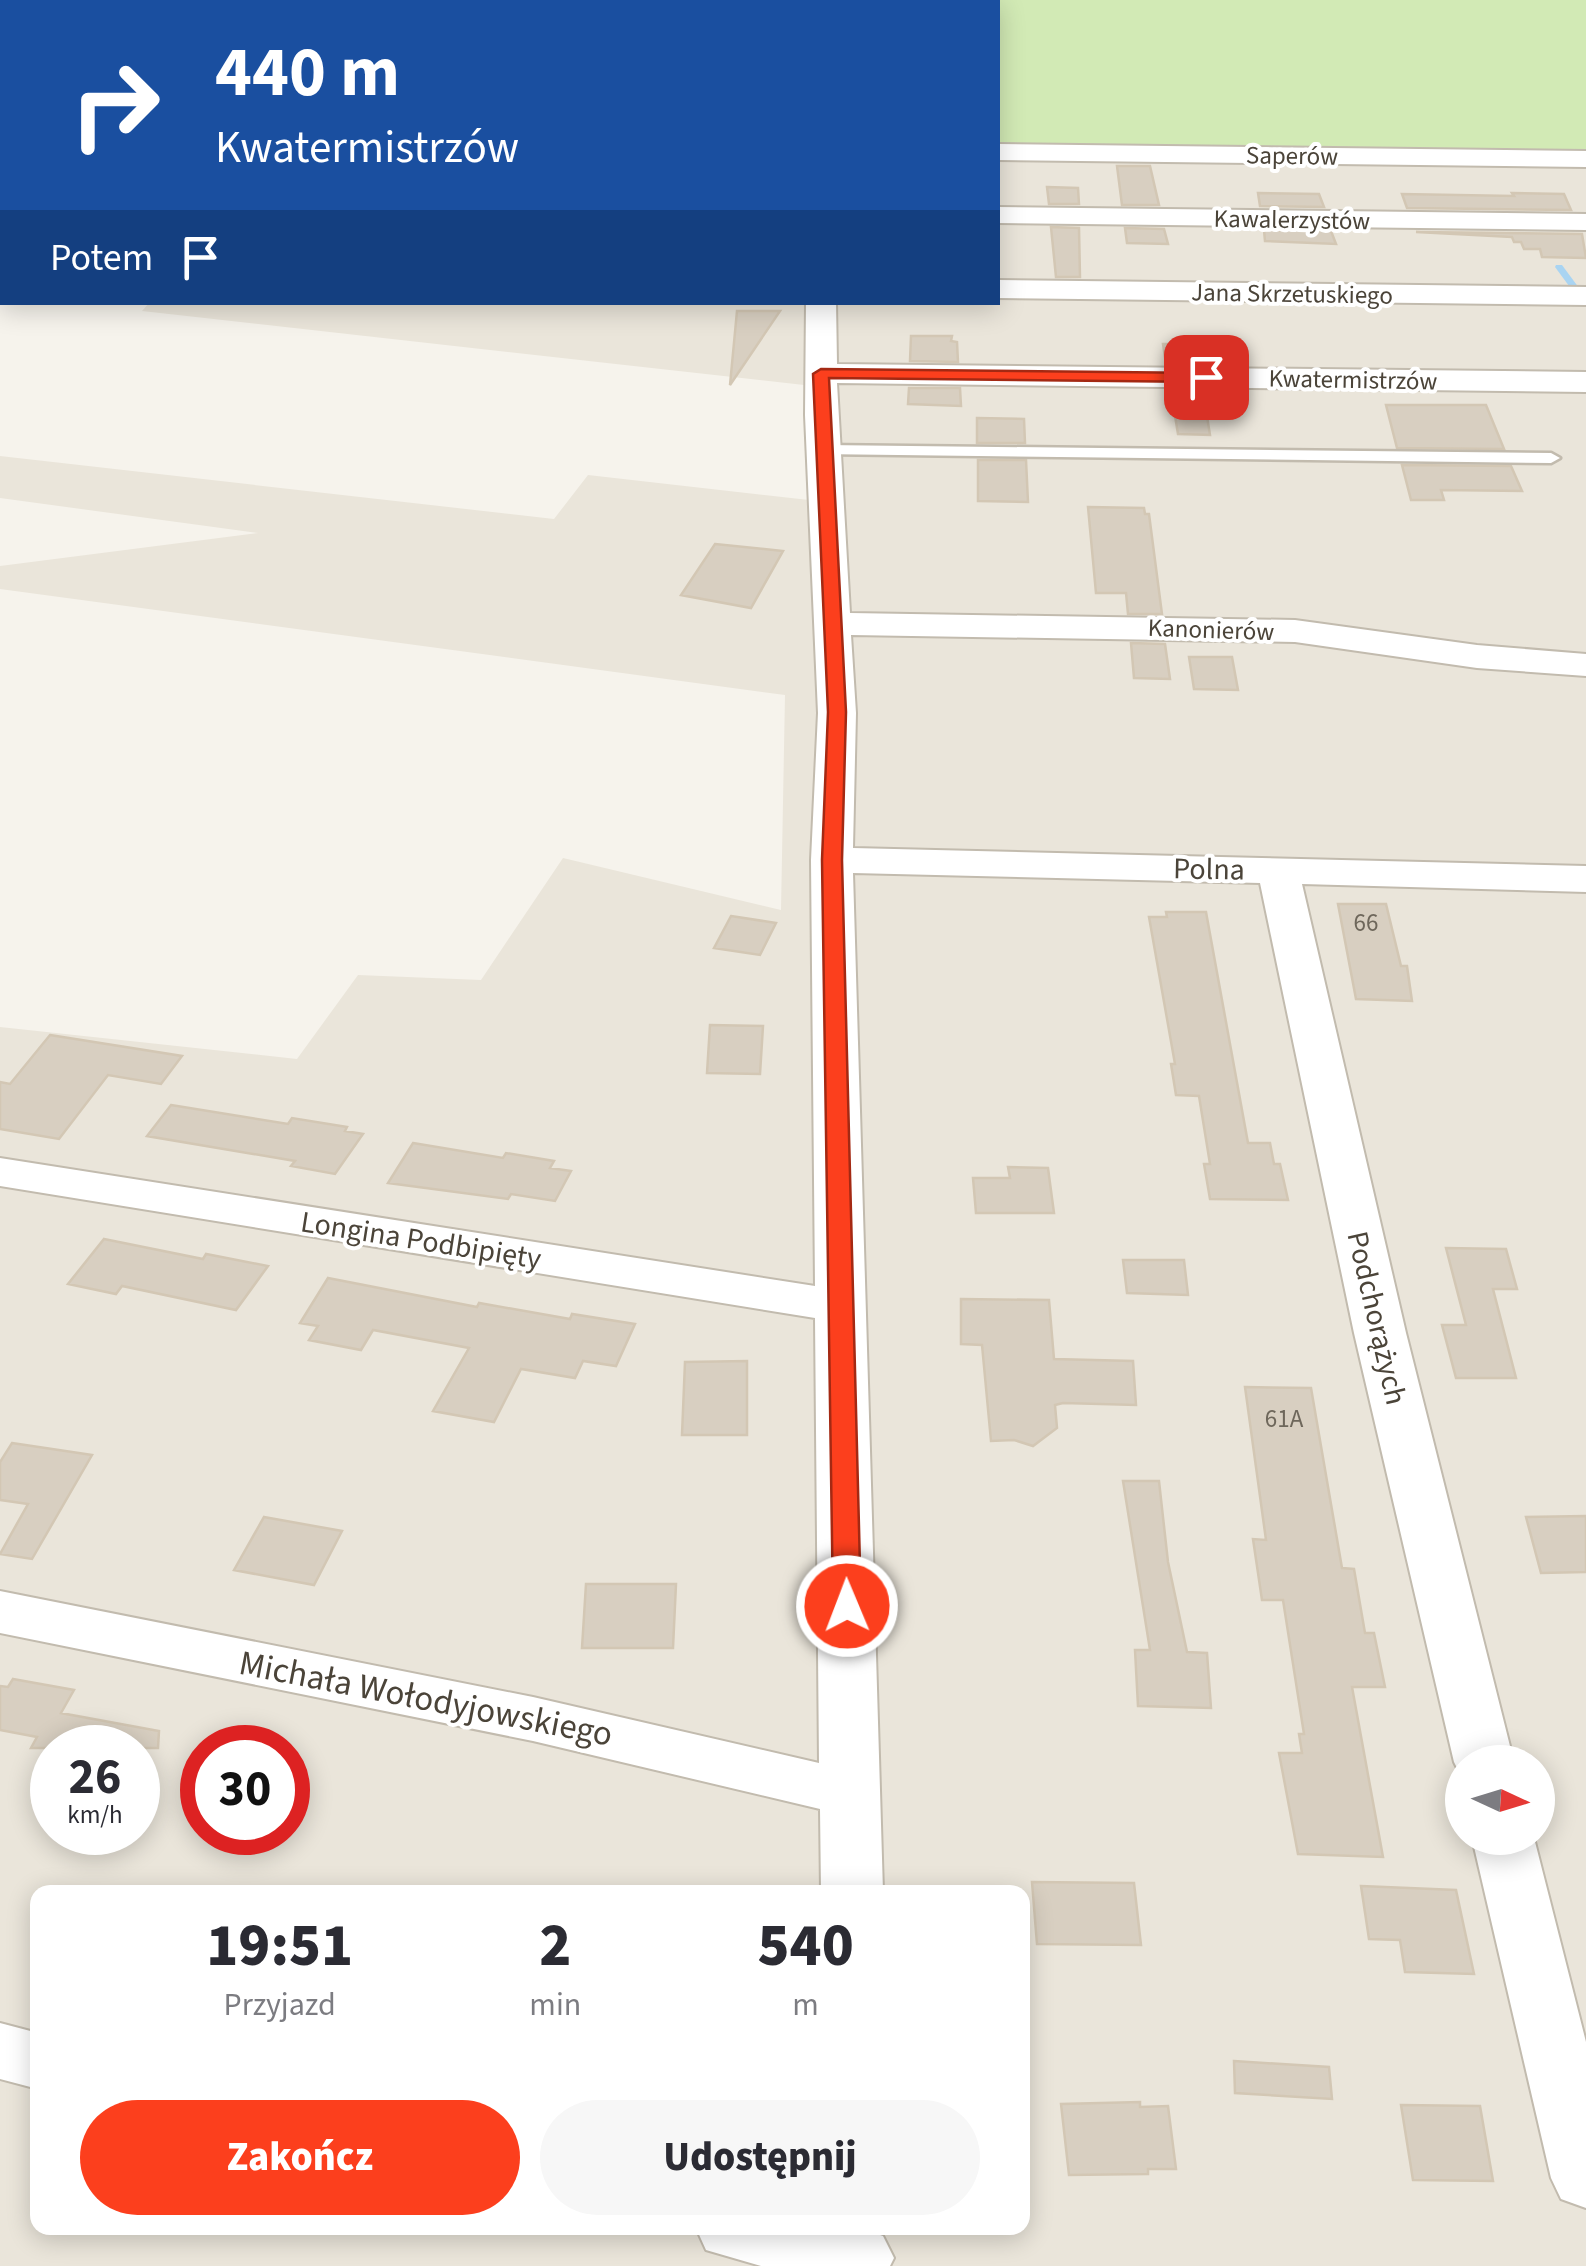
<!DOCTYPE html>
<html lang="pl">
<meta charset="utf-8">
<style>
:root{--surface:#fff;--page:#f7f7f7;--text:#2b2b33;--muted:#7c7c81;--accent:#fc3f1d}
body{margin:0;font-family:"Source Sans 3",sans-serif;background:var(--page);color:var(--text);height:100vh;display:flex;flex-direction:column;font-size:38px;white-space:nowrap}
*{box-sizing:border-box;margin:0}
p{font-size:32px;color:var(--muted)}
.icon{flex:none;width:55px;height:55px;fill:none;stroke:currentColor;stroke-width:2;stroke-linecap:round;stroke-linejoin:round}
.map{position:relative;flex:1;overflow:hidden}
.side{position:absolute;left:30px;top:1885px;width:1000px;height:350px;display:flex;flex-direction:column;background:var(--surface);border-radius:20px;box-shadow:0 5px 25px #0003}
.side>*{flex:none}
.top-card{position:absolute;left:0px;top:0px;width:1000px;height:305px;box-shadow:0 5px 25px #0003;background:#1a4fa0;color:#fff;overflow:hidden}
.needle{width:65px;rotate:94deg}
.buttons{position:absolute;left:1445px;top:1745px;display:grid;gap:20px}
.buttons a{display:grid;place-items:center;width:110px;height:110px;border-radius:50%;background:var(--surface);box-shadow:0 5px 25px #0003;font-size:50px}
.speed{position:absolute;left:30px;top:1725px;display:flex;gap:20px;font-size:50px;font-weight:700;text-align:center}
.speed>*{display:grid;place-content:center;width:130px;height:130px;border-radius:50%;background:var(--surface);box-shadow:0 5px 25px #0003;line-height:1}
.speed small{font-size:25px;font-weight:400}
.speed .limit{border:15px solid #d22;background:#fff;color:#111}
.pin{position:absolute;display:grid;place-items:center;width:85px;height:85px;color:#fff;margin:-42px;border-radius:20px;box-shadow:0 5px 15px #0006}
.me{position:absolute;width:110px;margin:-55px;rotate:359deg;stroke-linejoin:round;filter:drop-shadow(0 0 8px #0008)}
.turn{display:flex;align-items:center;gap:35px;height:210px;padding:0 50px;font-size:45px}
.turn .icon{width:130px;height:130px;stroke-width:2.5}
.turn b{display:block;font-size:70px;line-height:85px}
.then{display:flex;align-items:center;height:95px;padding:0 50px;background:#0003;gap:20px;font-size:38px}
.eta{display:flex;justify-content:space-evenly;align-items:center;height:170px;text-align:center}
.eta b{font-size:60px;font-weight:800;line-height:70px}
.cta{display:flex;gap:20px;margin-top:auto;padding:20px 50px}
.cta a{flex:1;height:115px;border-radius:60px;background:var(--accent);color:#fff;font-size:40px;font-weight:800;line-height:115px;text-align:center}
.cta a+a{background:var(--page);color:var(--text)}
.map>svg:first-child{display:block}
.residential{fill:#eae5da;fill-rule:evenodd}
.green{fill:#d2eab5}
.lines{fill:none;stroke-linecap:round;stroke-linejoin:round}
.stream{fill:#a9d4f2;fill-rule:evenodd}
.building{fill:#d8cfc1;stroke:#d3c7b4;stroke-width:2.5}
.service-casing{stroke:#c2bbae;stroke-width:5}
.minor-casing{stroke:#c2bbae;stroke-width:4}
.service{fill:#fff;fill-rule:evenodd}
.minor{fill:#fff;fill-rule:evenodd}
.route{fill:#fc3f1d;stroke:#a42913;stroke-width:2.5}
.labels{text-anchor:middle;stroke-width:8;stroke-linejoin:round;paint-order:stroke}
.far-street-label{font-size:25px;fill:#4b4439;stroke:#fff}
.number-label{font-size:25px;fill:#6e675b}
.street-label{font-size:30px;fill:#4b4439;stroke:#fff}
.near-street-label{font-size:35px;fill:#4b4439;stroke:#fff}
</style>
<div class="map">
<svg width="1586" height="2266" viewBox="0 0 1586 2266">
<rect width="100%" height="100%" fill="#f6f3ec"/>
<path class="residential" d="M 718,0 L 1586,0 L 1586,2266 L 0,2266 L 0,1027 L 297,1059 L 358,975 L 481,980 L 563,858 L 781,910 L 785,695 L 0,589 L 0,566 L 258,533 L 0,498 L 0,456 L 554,519 L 588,475 L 809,500 L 804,385 L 142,311 L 150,302 L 998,302 L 998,2 ZM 52,1748 L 138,1748 L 138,1832 L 52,1832 ZM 202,1748 L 288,1748 L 288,1832 L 202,1832 ZM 1462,1762 L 1538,1762 L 1538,1838 L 1462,1838 ZM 38,1892 L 1022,1892 L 1022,2228 L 38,2228 Z"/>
<path class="green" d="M 64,0 L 718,0 L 61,2 Z
M 984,0 L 1586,0 L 1586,159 L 998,152 L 998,2 Z"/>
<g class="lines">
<path class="stream" d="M 1556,265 L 1562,265 L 1579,288 L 1578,290 L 1572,290 L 1555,267 Z"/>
</g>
<path class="building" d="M 1117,166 L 1150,166 L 1159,205 L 1122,205 Z
M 1047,187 L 1078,188 L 1079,204 L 1049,204 Z
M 1258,193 L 1319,194 L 1324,207 L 1260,206 Z
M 1512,193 L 1564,194 L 1571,210 L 1407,208 L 1402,194 L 1514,196 Z
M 1051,227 L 1079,228 L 1080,277 L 1056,277 Z
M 1125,228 L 1164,229 L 1168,244 L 1127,243 Z
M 1264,230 L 1331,231 L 1336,244 L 1265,241 Z
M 1416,232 L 1582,234 L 1586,258 L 1542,257 L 1540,249 L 1524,249 L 1521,242 L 1514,242 L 1512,237 Z
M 737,311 L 780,311 L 730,385 Z
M 911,336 L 952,336 L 951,341 L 957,342 L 958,362 L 910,361 Z
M 1163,344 L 1197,344 L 1200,364 L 1166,364 Z
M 909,388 L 960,388 L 961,406 L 908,404 Z
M 1171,391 L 1203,391 L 1210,435 L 1178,434 Z
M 1386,405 L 1486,405 L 1504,449 L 1397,448 Z
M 977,418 L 1024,419 L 1025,443 L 977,443 Z
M 978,460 L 1026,460 L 1028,502 L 978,501 Z
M 1402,465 L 1511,466 L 1522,491 L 1441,490 L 1444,500 L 1411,500 Z
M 1088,507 L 1144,508 L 1145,514 L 1149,514 L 1162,614 L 1128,614 L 1126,593 L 1096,593 Z
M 715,544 L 783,551 L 751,608 L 681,595 Z
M 1131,643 L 1165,644 L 1170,679 L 1134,678 Z
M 1189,657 L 1232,657 L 1238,690 L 1194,689 Z
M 1338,904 L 1386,904 L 1401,966 L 1407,966 L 1412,1001 L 1356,999 Z
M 1166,912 L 1206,912 L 1248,1143 L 1270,1143 L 1274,1164 L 1280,1164 L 1288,1200 L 1210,1199 L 1204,1164 L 1210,1164 L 1199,1096 L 1176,1095 L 1171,1064 L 1175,1064 L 1149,917 L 1167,917 Z
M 731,916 L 776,923 L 760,955 L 714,948 Z
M 710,1025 L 763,1026 L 760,1074 L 707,1073 Z
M 50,1035 L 182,1056 L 161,1084 L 108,1075 L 59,1139 L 0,1129 L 0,1082 L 10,1084 Z
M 171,1105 L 288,1124 L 292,1118 L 347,1127 L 345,1131 L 363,1134 L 335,1174 L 291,1166 L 295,1161 L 147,1136 Z
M 413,1143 L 503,1158 L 506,1153 L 554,1161 L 550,1168 L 571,1171 L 555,1201 L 511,1194 L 508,1199 L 388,1183 Z
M 1008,1167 L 1048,1168 L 1054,1213 L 976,1213 L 973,1178 L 1010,1178 Z
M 104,1239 L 203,1259 L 206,1254 L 268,1266 L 236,1310 L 122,1286 L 116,1294 L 68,1284 Z
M 1446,1248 L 1506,1249 L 1517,1289 L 1493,1289 L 1516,1378 L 1456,1378 L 1442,1325 L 1466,1325 Z
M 1123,1260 L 1184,1260 L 1188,1295 L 1127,1293 Z
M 328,1278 L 477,1307 L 479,1303 L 570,1319 L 572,1314 L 635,1324 L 616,1366 L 583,1361 L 575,1378 L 521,1369 L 494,1422 L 433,1411 L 469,1348 L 373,1330 L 361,1350 L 309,1340 L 318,1326 L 300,1323 Z
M 961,1299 L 1049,1300 L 1054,1359 L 1133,1361 L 1136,1405 L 1063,1403 L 1055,1405 L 1057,1428 L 1033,1446 L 1014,1440 L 991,1441 L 982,1345 L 961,1344 Z
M 747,1361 L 747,1435 L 682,1435 L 685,1362 Z
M 1245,1387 L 1311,1388 L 1342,1568 L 1354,1569 L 1365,1633 L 1374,1633 L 1385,1687 L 1352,1687 L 1383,1857 L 1298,1854 L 1279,1753 L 1302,1753 L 1299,1734 L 1304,1734 L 1283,1600 L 1262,1600 L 1253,1539 L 1266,1540 Z
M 12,1443 L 92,1455 L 32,1559 L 0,1554 L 28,1504 L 0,1500 L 0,1462 Z
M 1123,1481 L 1159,1481 L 1168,1562 L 1187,1652 L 1207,1653 L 1211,1708 L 1138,1706 L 1135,1650 L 1150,1650 Z
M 1586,1516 L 1586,1572 L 1541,1573 L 1526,1517 Z
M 264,1517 L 342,1531 L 314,1585 L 234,1570 Z
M 586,1584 L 676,1584 L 673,1648 L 582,1648 Z
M 13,1679 L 74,1690 L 61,1713 L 159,1731 L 158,1748 L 31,1748 L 37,1737 L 0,1730 L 0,1686 L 8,1687 Z
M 1032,1882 L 1134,1883 L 1141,1945 L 1037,1944 Z
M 1361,1886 L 1456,1890 L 1474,1974 L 1405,1972 L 1400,1940 L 1369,1939 Z
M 1234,2061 L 1329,2067 L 1332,2099 L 1235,2093 Z
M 1140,2102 L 1140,2107 L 1168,2106 L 1176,2169 L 1148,2169 L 1148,2174 L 1069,2175 L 1061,2104 Z
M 1401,2105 L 1480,2106 L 1493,2181 L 1413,2180 Z"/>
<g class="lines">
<g class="service-casing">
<path id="service" d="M 824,445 L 1551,453 L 1560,458 L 1551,463 L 818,454 L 818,446 Z"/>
</g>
<g class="minor-casing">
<path id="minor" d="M 796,0 L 820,0 L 820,2 L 797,2 Z
M 998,144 L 1586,151 L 1586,167 L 998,160 Z
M 998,207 L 1586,214 L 1586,230 L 998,223 Z
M 998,280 L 1586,287 L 1586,305 L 998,298 Z
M 806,302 L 836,302 L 837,364 L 1586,372 L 1586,392 L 837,383 L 850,613 L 1295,620 L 1477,645 L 1586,654 L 1586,676 L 1477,668 L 1295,642 L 851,635 L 856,713 L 853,848 L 1586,866 L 1586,892 L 1302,884 L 1406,1333 L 1514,1762 L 1462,1762 L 1462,1778 L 1454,1762 L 1354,1333 L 1260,883 L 853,873 L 883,1892 L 821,1892 L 820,1809 L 533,1741 L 0,1633 L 0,1591 L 533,1697 L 819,1763 L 815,1318 L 0,1186 L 0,1158 L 815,1286 L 811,860 L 818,713 L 805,415 Z
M 1472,1838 L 1534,1838 L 1586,2042 L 1586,2208 L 1561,2199 L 1551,2178 Z
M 0,2023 L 38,2033 L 38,2089 L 0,2079 Z
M 696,2228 L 860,2228 L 883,2236 L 894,2258 L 890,2266 L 761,2266 L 706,2250 Z"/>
</g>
<use href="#service" class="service"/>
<use href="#minor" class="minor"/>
</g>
<path class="route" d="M 821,369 L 1206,373 L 1214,377 L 1206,382 L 829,378 L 846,712 L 842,860 L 861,1606 L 856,1613 L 837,1613 L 833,1606 L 822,860 L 828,712 L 813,374 Z"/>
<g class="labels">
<g class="far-street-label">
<text transform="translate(1292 155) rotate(1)" y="9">Saperów</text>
<text transform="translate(1292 219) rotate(1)" y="9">Kawalerzystów</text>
<text transform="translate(1292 293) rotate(1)" y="9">Jana Skrzetuskiego</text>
<text transform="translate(1353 379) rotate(1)" y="9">Kwatermistrzów</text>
<text transform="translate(1211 629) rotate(2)" y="9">Kanonierów</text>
</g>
<g class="number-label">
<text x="1366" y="931">66</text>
<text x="1284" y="1427">61A</text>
</g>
<g class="street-label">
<text transform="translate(1209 869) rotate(1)" y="10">Polna</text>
<text transform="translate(421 1240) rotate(9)" y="10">Longina Podbipięty</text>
<text transform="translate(1377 1318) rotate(77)" y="10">Podchorążych</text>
</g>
<g class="near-street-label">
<text transform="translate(426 1698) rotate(11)" y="12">Michała Wołodyjowskiego</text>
</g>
</g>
</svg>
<div class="buttons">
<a><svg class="needle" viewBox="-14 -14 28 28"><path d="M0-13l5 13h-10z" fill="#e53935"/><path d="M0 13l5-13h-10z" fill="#7c7c81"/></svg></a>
</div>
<div class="speed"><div>26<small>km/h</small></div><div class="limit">30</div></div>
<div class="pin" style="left:1206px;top:377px;background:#d93025"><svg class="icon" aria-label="arrive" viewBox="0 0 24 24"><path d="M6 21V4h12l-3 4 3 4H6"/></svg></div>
<svg class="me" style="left:847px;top:1606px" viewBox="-20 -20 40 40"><circle r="17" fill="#fc3f1d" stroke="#fff" stroke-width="3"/><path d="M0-11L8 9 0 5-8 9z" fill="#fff"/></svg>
<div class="top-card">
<div class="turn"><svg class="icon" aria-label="right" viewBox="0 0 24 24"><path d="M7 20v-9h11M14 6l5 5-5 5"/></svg><div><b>440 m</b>Kwatermistrzów</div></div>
<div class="then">Potem<svg class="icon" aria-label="arrive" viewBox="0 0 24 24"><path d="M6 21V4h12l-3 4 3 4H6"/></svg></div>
</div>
<section class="side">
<div class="eta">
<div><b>19:51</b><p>Przyjazd</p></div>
<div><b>2</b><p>min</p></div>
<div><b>540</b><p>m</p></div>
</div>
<div class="cta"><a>Zakończ</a><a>Udostępnij</a></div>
</section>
</div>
